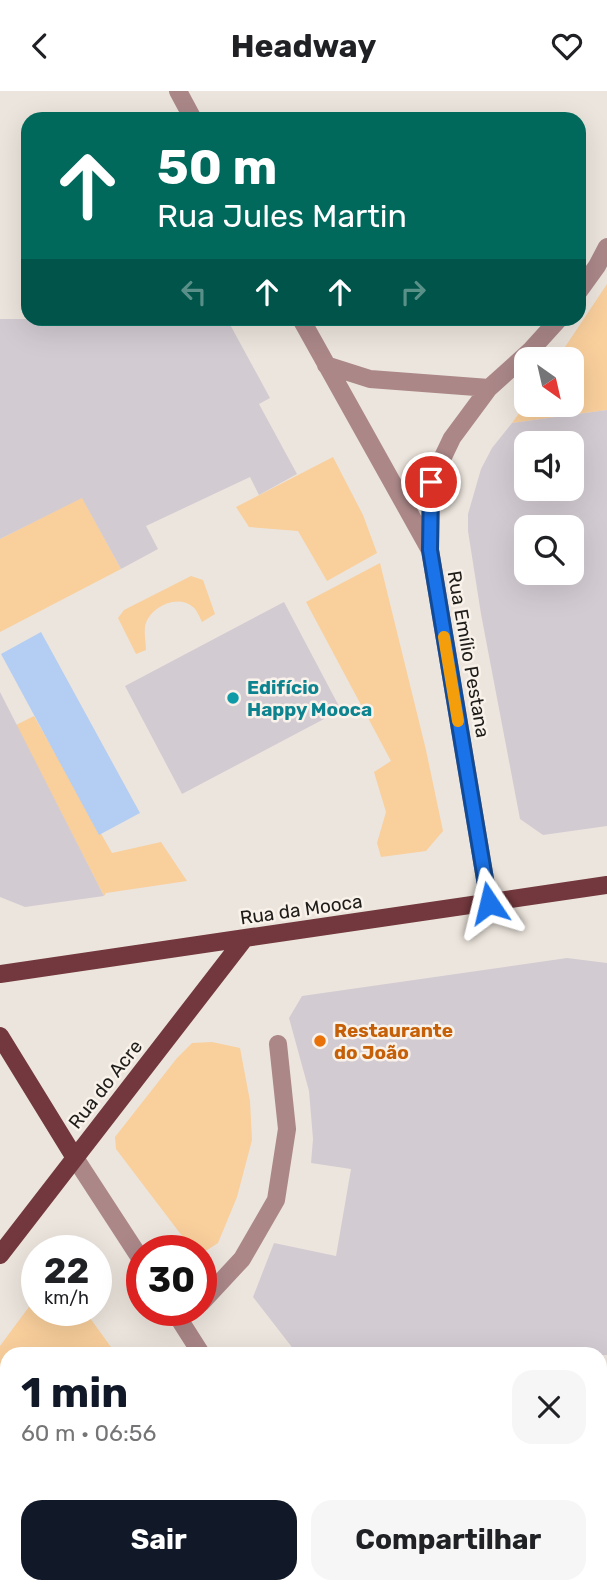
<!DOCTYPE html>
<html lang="pt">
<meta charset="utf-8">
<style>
:root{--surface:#fff;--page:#f6f6f6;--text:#202124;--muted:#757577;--accent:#111827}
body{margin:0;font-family:Rubik,sans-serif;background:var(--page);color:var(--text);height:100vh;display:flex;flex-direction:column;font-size:26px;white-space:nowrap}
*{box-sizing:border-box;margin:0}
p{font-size:23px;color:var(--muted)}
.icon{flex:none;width:38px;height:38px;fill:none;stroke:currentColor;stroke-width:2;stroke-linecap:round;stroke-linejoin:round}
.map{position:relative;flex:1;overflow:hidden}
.panel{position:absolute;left:0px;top:1256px;width:607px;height:247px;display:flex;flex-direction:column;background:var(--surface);border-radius:21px 21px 0 0;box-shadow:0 7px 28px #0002}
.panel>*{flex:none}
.hud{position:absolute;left:21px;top:21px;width:565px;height:214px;border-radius:21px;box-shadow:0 7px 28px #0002;background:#00695c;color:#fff;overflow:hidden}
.needle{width:46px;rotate:146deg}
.tools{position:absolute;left:514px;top:256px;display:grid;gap:14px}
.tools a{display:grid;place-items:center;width:70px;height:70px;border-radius:14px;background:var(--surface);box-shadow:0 7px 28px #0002;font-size:35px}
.speed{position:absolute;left:21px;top:1144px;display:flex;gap:14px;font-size:35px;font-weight:700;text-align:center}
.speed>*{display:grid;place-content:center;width:91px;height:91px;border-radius:50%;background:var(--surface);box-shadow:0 7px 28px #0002;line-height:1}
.speed small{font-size:18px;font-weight:400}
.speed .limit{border:10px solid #d22;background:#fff;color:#111}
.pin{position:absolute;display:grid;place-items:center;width:60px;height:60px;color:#fff;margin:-30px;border:4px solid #fff;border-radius:50%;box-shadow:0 2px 7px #0007}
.me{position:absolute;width:77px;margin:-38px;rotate:350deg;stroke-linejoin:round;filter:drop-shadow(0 0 5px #0008)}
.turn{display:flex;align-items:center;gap:24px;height:147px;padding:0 21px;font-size:32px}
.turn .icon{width:91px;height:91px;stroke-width:2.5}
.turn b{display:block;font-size:49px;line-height:60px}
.lanes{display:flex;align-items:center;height:66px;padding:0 21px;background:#0003;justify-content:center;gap:35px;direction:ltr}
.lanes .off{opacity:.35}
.round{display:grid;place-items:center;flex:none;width:74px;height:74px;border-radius:21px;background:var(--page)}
.headline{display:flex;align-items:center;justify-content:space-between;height:119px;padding:0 21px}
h1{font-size:42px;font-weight:700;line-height:52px;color:var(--accent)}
.button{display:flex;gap:14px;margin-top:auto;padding:14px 21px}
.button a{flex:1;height:80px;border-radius:21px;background:var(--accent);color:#fff;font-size:28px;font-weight:700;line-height:80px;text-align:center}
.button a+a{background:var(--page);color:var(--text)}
header{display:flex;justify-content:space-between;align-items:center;height:91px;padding:0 21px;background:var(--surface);font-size:32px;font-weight:700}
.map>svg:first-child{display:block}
.green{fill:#f9cf9c}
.water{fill:#b4cef3}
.building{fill:#d3cbd2;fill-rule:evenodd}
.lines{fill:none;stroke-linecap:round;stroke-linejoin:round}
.minor{stroke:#ab8788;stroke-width:18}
.major{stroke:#73383d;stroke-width:18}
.route-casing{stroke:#114b97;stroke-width:18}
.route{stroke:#1a73e8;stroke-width:12}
.slow{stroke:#f59e0b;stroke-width:12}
.culture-dot{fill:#0f9aa8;stroke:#f9f2ea;stroke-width:2.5}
.food-dot{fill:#e8710a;stroke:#f9f2ea;stroke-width:2.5}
.labels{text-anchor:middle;stroke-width:5;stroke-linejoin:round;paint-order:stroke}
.street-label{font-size:19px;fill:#1f1d1a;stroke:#f9f2ea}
.culture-label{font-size:19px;font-weight:bold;fill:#0d838f;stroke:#f9f2ea;text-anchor:start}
.food-label{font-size:19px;font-weight:bold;fill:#c56008;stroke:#f9f2ea;text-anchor:start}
</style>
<header><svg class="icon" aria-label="back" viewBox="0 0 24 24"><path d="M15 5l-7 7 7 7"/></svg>Headway<svg class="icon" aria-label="heart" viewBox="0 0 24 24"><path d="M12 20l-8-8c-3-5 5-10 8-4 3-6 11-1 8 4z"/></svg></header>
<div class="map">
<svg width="607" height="1503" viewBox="0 0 607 1503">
<rect width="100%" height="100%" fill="#ece5dd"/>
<path class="green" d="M 607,193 L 607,319 L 512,332 L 527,311 L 527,313 L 572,313 L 572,268 L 557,268 Z
M 333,366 L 363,424 L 377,462 L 327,490 L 298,440 L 249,436 L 236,416 Z
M 82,406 L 121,478 L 0,541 L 0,448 Z
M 380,472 L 426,659 L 443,740 L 426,760 L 381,766 L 377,752 L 386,721 L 374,681 L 391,670 L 306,511 Z
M 191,485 L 203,489 L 215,523 L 202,531 C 200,527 197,519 193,516 C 177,502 148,517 145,536 C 144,543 146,552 146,559 L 136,563 L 118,527 L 124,519 Z
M 34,625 L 112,762 L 161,751 L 187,790 L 106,802 L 104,805 L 16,634 Z
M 212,951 L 240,957 L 250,1010 L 252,1049 L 237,1106 L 218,1152 L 204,1161 L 192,1158 L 116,1058 L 115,1046 L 177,967 L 192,952 Z
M 37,1205 L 37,1220 L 85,1220 L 116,1263 L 7,1264 L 7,1292 L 0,1287 L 0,1255 Z"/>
<path class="water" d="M 41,541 L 140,722 L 99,744 L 1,563 Z"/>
<path class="building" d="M 0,228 L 227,228 L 270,307 L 259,313 L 297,383 L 259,404 L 250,386 L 146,435 L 158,458 L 121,478 L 82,407 L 0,448 Z
M 607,319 L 607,735 L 543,744 L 520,728 L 481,523 L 468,440 L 468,423 L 481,378 L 492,357 L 512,332 ZM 527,352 L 572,352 L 572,397 L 527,397 ZM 527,436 L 572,436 L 572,481 L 527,481 Z
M 284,511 L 341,619 L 182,703 L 125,595 Z
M 0,601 L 104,805 L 25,816 L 0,806 Z
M 567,867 L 607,872 L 607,1264 L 298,1264 L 253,1206 L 274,1152 L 336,1165 L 351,1078 L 311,1072 L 313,1048 L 309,1000 L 289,927 L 302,905 Z"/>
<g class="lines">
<path class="minor" d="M 178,0 L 193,28
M 579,200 L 597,175 L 607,156
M 301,228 L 430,459 L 489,812
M 326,274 L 370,288 L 489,297
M 430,459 L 431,391 L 452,347 L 489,297 L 530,260 L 559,228
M 75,1067 L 142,1170
M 201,1212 L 242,1168 L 276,1109 L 287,1038 L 278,953
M 174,1220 L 202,1264
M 375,1496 L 380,1503
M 64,1503 L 64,1496"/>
<path class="major" d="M 0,883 L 607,794
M 0,945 L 75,1067
M 0,1164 L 245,847"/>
</g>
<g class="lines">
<g class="route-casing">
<path id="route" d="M 431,391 L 430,459 L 489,812"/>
</g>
<use href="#route" class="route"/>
<path class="slow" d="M 444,546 L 458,630"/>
</g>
<circle class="culture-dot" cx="233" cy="607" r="7"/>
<circle class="food-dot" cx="320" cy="950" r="7"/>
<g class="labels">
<g class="street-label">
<text transform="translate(469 563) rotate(80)" y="7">Rua Emílio Pestana</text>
<text transform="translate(301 818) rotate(-8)" y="7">Rua da Mooca</text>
<text transform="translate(105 993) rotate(-52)" y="7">Rua do Acre</text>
</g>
<g class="culture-label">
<text x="247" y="603">Edifício<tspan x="247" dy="22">Happy Mooca</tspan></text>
</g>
<g class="food-label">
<text x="334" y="946">Restaurante<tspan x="334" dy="22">do João</tspan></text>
</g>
</g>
</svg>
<div class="tools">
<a><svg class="needle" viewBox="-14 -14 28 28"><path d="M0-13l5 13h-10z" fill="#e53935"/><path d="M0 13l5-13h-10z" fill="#757577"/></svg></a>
<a><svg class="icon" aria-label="sound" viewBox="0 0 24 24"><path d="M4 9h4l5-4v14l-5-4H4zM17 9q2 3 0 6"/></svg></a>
<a><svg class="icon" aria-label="search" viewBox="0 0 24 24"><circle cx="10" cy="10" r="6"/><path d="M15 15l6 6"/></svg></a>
</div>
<div class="speed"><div>22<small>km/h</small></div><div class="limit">30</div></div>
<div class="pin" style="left:431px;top:391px;background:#d93025"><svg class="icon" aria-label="arrive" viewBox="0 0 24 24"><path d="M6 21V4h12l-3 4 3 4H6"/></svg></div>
<svg class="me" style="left:489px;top:812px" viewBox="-20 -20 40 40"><path d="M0-17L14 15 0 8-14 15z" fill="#1a73e8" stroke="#fff" stroke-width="4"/></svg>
<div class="hud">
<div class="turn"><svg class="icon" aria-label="ahead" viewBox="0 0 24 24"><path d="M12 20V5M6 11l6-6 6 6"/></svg><div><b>50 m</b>Rua Jules Martin</div></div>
<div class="lanes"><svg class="icon off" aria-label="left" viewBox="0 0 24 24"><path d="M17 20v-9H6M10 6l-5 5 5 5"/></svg><svg class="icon" aria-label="ahead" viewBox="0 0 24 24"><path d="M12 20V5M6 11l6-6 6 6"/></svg><svg class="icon" aria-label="ahead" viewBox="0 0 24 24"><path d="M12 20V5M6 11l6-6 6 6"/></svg><svg class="icon off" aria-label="right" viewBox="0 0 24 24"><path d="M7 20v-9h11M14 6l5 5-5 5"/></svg></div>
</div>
<section class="panel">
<div class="headline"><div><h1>1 min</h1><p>60 m · 06:56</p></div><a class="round"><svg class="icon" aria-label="close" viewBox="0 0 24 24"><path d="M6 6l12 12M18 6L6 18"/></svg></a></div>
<div class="button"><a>Sair</a><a>Compartilhar</a></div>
</section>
</div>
